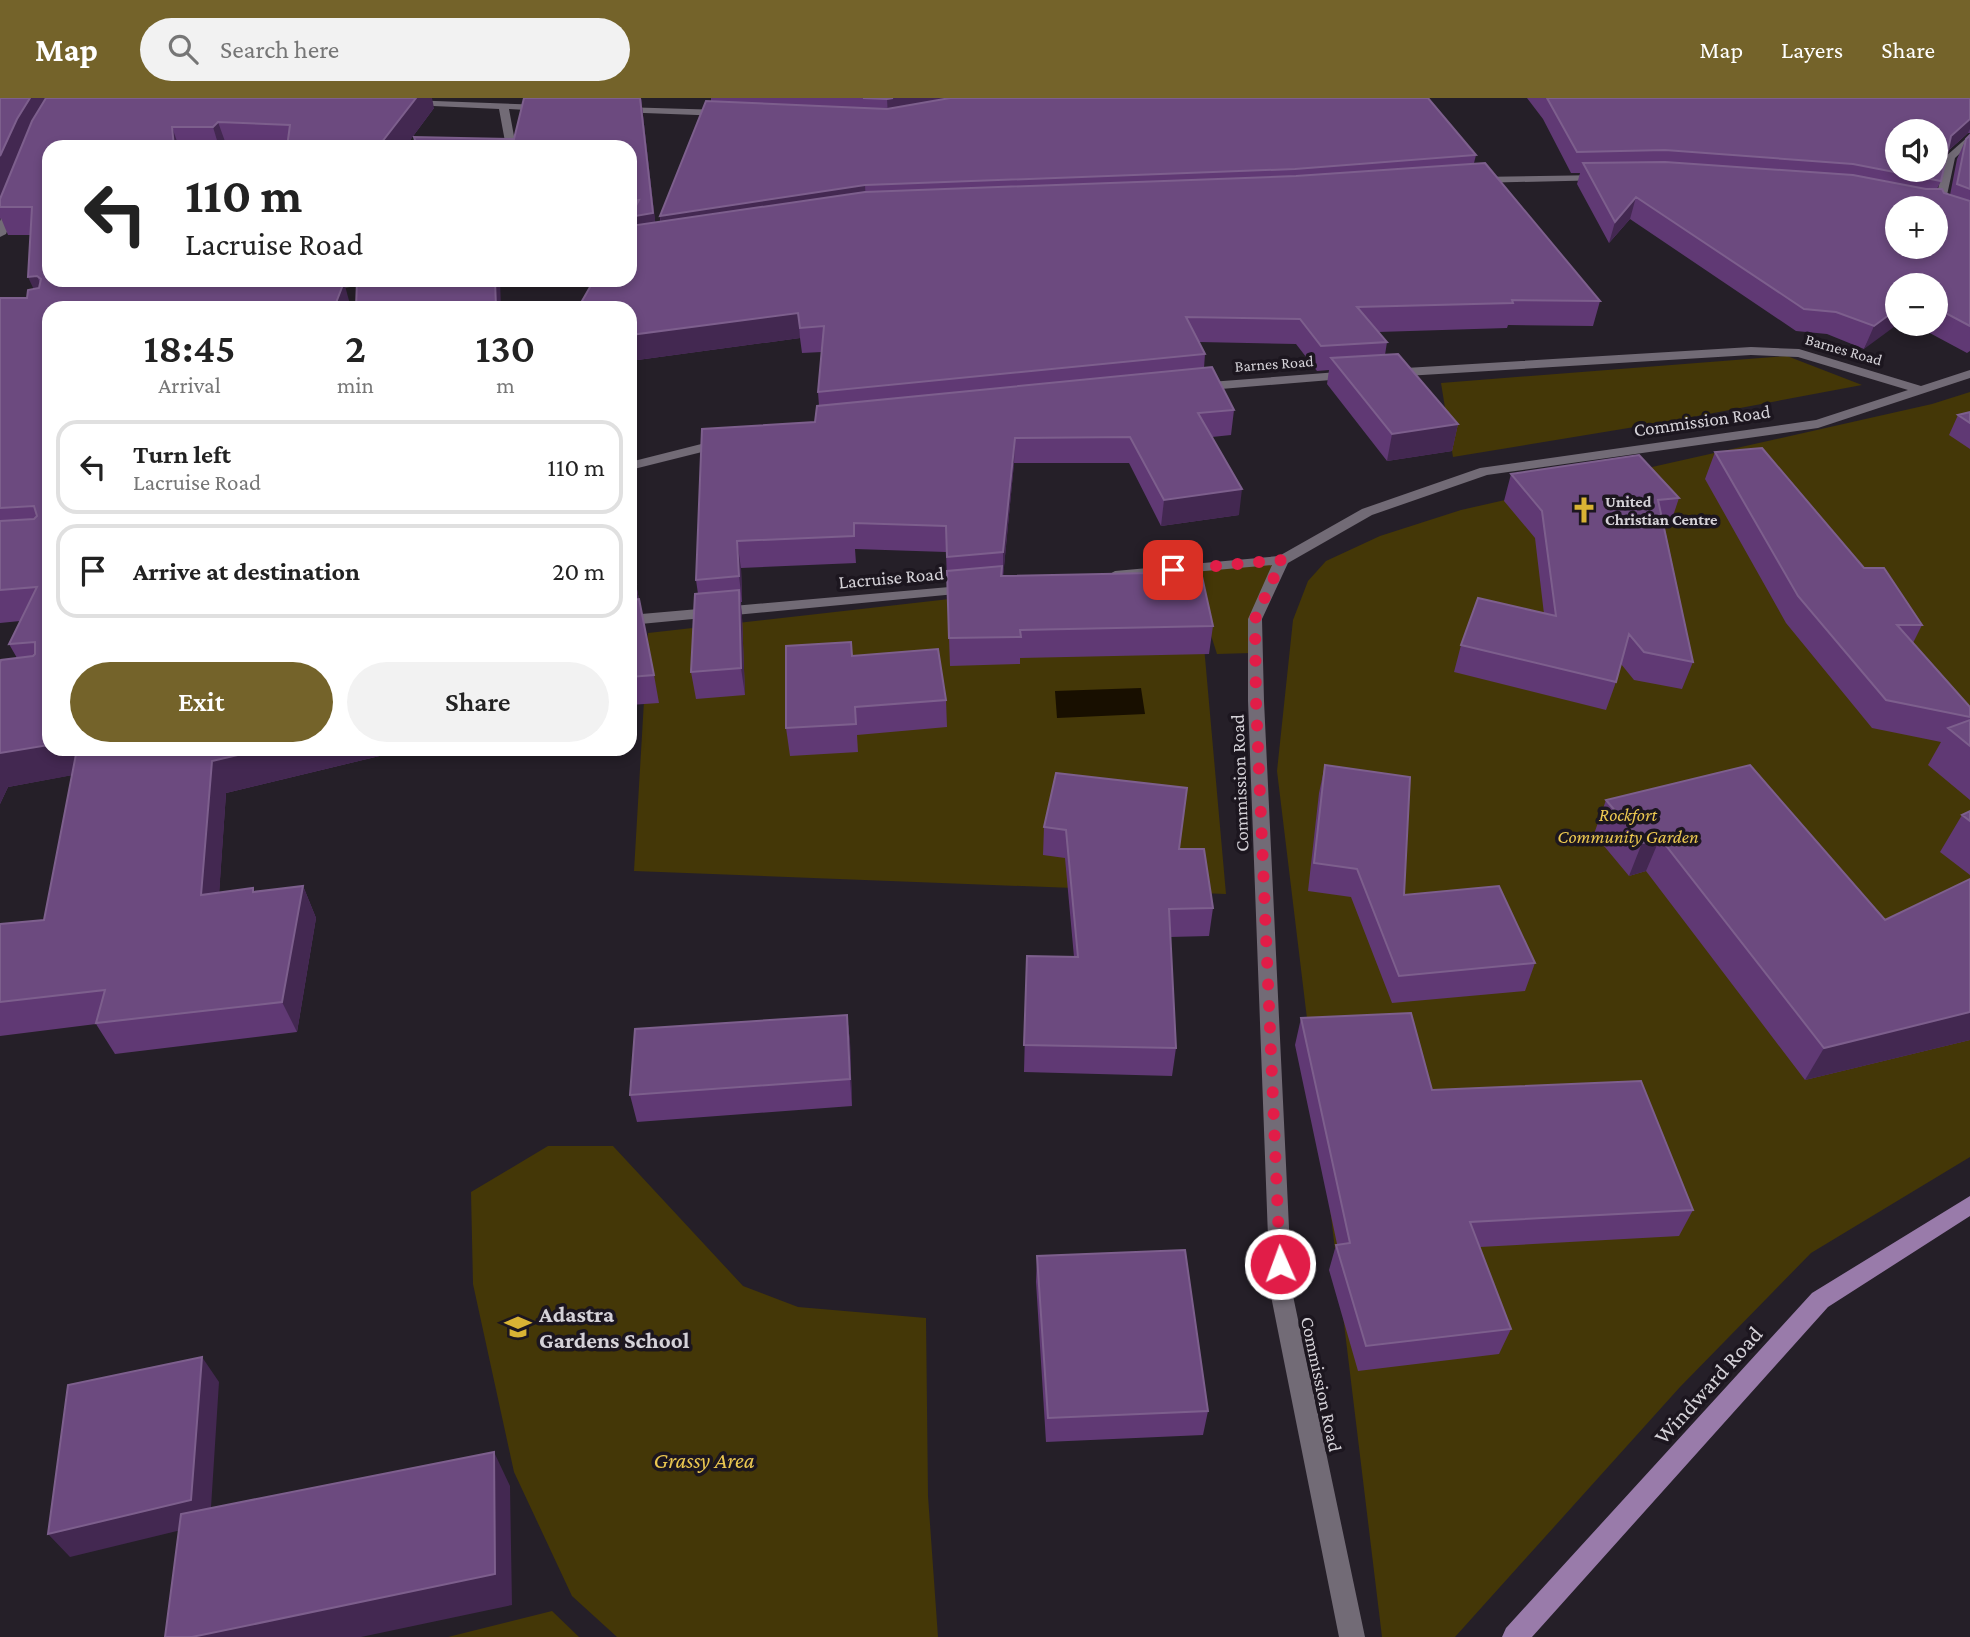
<!DOCTYPE html>
<meta charset="utf-8">
<style>
:root{--surface:#fff;--page:#f2f2f2;--text:#222;--muted:#767676;--line:#e0e0e0;--accent:#74632a}
body{margin:0;font-family:"Crimson Pro",serif;background:var(--page);color:var(--text);height:100vh;display:flex;flex-direction:column;font-size:26px;white-space:nowrap}
*{box-sizing:border-box;margin:0}
p{font-size:23px;color:var(--muted)}
.icon{flex:none;width:38px;height:38px;fill:none;stroke:currentColor;stroke-width:2;stroke-linecap:round;stroke-linejoin:round}
.map{position:relative;flex:1;overflow:hidden}
.panel{position:absolute;left:42px;top:203px;width:595px;height:455px;display:flex;flex-direction:column;background:var(--surface);border-radius:21px;box-shadow:0 4px 10px #0003}
.panel>*{flex:none}
.banner{position:absolute;left:42px;top:42px;width:595px;height:147px;border-radius:21px;box-shadow:0 4px 10px #0003;background:#fff;color:var(--text);overflow:hidden}
.buttons{position:absolute;left:1885px;top:21px;display:grid;gap:14px}
.buttons a{display:grid;place-items:center;width:63px;height:63px;border-radius:50%;background:var(--surface);box-shadow:0 4px 10px #0003;font-size:35px}
.pin{position:absolute;display:grid;place-items:center;width:60px;height:60px;color:#fff;margin:-30px;border-radius:14px;box-shadow:0 4px 10px #0006}
.me{position:absolute;width:77px;margin:-38px;rotate:358deg;stroke-linejoin:round;filter:drop-shadow(0 0 5px #0008)}
.turn{display:flex;align-items:center;gap:24px;height:147px;padding:0 28px;font-size:32px}
.turn .icon{width:91px;height:91px;stroke-width:2.5}
.turn b{display:block;font-size:49px;line-height:60px}
.eta{display:flex;justify-content:space-evenly;align-items:center;height:119px;text-align:center}
.eta b{font-size:42px;font-weight:600;line-height:49px}
.primary-button{display:flex;gap:14px;margin-top:auto;padding:14px 28px}
.primary-button a{flex:1;height:80px;border-radius:42px;background:var(--accent);color:#fff;font-size:28px;font-weight:600;line-height:80px;text-align:center}
.primary-button a+a{background:var(--page);color:var(--text)}
ul{padding:0;list-style:none}
li{display:flex;align-items:center;gap:21px;height:94px;margin:0 14px 10px;padding:0 14px;border:4px solid var(--line);border-radius:21px}
li div{flex:1}
li b{display:block;font-size:26px}
li em{font-style:normal}
header{display:flex;align-items:center;gap:42px;box-sizing:border-box;height:98px;padding:0 35px;background:var(--accent);color:#fff}
header strong{font-size:33px}
nav{display:flex;gap:38px;margin-inline-start:auto;font-size:24px}
.search{width:490px;height:63px;background:var(--page);display:flex;align-items:center;gap:18px;box-sizing:border-box;padding:0 24px;border-radius:38px;color:var(--muted);font-size:26px}
.map>svg:first-child{display:block}
.green{fill:#443707}
.water{fill:#180f00}
.lines{fill:none;stroke-linecap:round;stroke-linejoin:round}
.minor{fill:#726b76;fill-rule:evenodd}
.major{fill:#997baa;fill-rule:evenodd}
.wall{fill:#603974}
.shaded-wall{fill:#432851}
.building{fill:#6c4a7f;stroke:#7d5f8d;stroke-width:2;fill-rule:evenodd}
.route{stroke:#e11d48;stroke-width:12;stroke-dasharray:0 21.6}
.labels{text-anchor:middle;stroke-width:7;stroke-linejoin:round;paint-order:stroke}
.far-street-label{font-size:16px;fill:#d5d2d8;stroke:#1c161f}
.far-poi-label{font-size:16px;font-weight:bold;fill:#d5d2d8;stroke:#1c161f;text-anchor:start}
.street-label{font-size:19px;fill:#d5d2d8;stroke:#1c161f}
.park-label{font-size:19px;font-style:italic;fill:#ebc750;stroke:#1c161f}
.near-poi-label{font-size:23px;font-weight:bold;fill:#d5d2d8;stroke:#1c161f;text-anchor:start}
.near-street-label{font-size:23px;fill:#d5d2d8;stroke:#1c161f}
.near-park-label{font-size:23px;font-style:italic;fill:#ebc750;stroke:#1c161f}
</style>
<header>
<strong>Map</strong>
<div class="search"><svg class="icon" aria-label="search" viewBox="0 0 24 24"><circle cx="10" cy="10" r="6"/><path d="M15 15l6 6"/></svg>Search here</div>
<nav><a>Map</a><a>Layers</a><a>Share</a></nav>
</header>
<div class="map">
<svg width="1970" height="1539" viewBox="0 0 1970 1539">
<rect width="100%" height="100%" fill="#251f28"/>
<path class="green" d="M 1787,258 L 1862,287 L 1671,323 L 1453,359 L 1441,285 Z
M 1970,294 L 1970,1059 L 1811,1155 L 1680,1289 L 1455,1539 L 1382,1539 L 1277,673 L 1293,522 L 1308,483 L 1326,463 L 1380,438 L 1461,412 L 1932,306 Z
M 1277,464 L 1251,555 L 1217,556 L 1200,503 L 1226,796 L 634,773 L 648,535 Z
M 548,1048 L 613,1048 L 743,1188 L 798,1209 L 926,1220 L 928,1398 L 938,1539 L 617,1539 L 572,1498 L 514,1374 L 473,1186 L 471,1094 Z
M 552,1513 L 579,1539 L 448,1539 Z"/>
<path class="water" d="M 1141,590 L 1145,616 L 1057,620 L 1055,593 Z"/>
<g class="lines">
<path class="minor" d="M 408,2 L 544,7 L 549,10 L 544,13 L 509,11 L 516,49 L 506,49 L 499,11 L 411,7 L 406,4 Z
M 621,9 L 723,12 L 728,15 L 723,18 L 618,14 L 618,10 Z
M 1970,37 L 1970,46 L 1955,60 L 1944,111 L 1936,113 L 1934,110 L 1945,59 Z
M 1603,77 L 1607,78 L 1607,82 L 1477,85 L 1472,82 L 1477,79 Z
M 8,105 L 17,107 L 6,136 L 0,139 L 0,123 Z
M 355,182 L 394,182 L 388,185 L 322,192 L 316,189 L 322,186 Z
M 1751,249 L 1799,251 L 1921,288 L 1970,272 L 1970,280 L 1818,330 L 1487,377 L 1372,417 L 1288,465 L 1262,521 L 1264,603 L 1292,1193 L 1365,1539 L 1339,1539 L 1270,1193 L 1248,603 L 1248,521 L 1272,467 L 1115,481 L 1108,477 L 1115,473 L 1279,458 L 1362,411 L 1480,370 L 1816,322 L 1908,292 L 1798,259 L 1751,257 L 1389,279 L 1383,275 L 1389,271 Z
M 1351,273 L 1355,274 L 1355,280 L 1197,293 L 1191,289 L 1197,285 Z
M 725,340 L 732,344 L 730,347 L 630,372 L 630,364 Z
M 972,487 L 979,491 L 977,494 L 630,527 L 630,517 Z"/>
<path class="major" d="M 1970,1098 L 1970,1118 L 1828,1209 L 1532,1539 L 1502,1539 L 1506,1530 L 1812,1195 Z"/>
</g>
<path class="wall" d="M 0,0 L 434,10 L 405,49 L 49,49 L 49,182 L 192,182 L 192,185 L 338,182 L 339,184 L 49,210 L 49,651 L 395,651 L 396,654 L 226,695 L 219,795 L 253,790 L 255,794 L 303,788 L 316,820 L 297,934 L 115,956 L 96,926 L 0,938 L 0,826 L 44,822 L 72,677 L 8,689 L 0,706 L 0,565 L 17,560 L 9,546 L 20,523 L 0,525 L 0,200 L 27,200 L 34,191 L 31,137 L 8,137 L 1,120 L 0,123 Z
M 641,0 L 655,124 L 660,124 L 660,118 L 711,3 L 711,0 L 1428,0 L 1476,57 L 1474,65 L 1600,203 L 1593,228 L 1508,227 L 1507,230 L 1378,234 L 1387,244 L 1385,257 L 1458,326 L 1452,353 L 1387,363 L 1327,286 L 1329,272 L 1317,273 L 1296,246 L 1199,244 L 1205,256 L 1204,270 L 1234,312 L 1231,337 L 1212,339 L 1239,417 L 1161,428 L 1129,365 L 1014,365 L 1003,478 L 1213,528 L 1209,556 L 1020,560 L 1020,566 L 950,568 L 946,454 L 855,451 L 856,465 L 741,470 L 742,504 L 741,504 L 742,519 L 745,597 L 696,601 L 691,574 L 698,496 L 696,482 L 815,324 L 819,308 L 818,294 L 822,254 L 802,255 L 800,240 L 630,263 L 631,128 L 630,127 L 630,49 L 514,41 Z
M 1527,0 L 1970,0 L 1970,35 L 1968,35 L 1947,54 L 1941,83 L 1937,91 L 1950,97 L 1957,61 L 1966,41 L 1970,37 L 1970,253 L 1967,255 L 1913,226 L 1936,226 L 1936,187 L 1897,187 L 1864,251 L 1827,236 L 1796,233 L 1630,121 L 1609,145 L 1577,86 L 1580,75 L 1571,75 L 1543,21 Z
M 1970,314 L 1970,351 L 1949,337 L 1958,317 Z
M 1715,354 L 1864,470 L 1922,527 L 1913,545 L 1970,609 L 1970,702 L 1928,667 L 1941,644 L 1872,630 L 1786,525 L 1705,381 Z
M 1511,376 L 1679,400 L 1670,427 L 1664,427 L 1693,564 L 1682,591 L 1634,582 L 1621,566 L 1616,584 L 1606,612 L 1454,574 L 1461,547 L 1544,516 L 1535,440 L 1504,403 Z
M 630,456 L 654,577 L 659,605 L 630,607 Z
M 852,558 L 946,602 L 947,629 L 857,637 L 858,654 L 790,658 L 786,630 Z
M 1325,667 L 1404,797 L 1535,865 L 1525,893 L 1392,905 L 1351,799 L 1308,793 L 1319,695 Z
M 1056,675 L 1180,751 L 1213,810 L 1209,838 L 1170,839 L 1176,950 L 1172,978 L 1024,974 L 1027,858 L 1074,859 L 1065,760 L 1043,757 L 1044,729 Z
M 1606,702 L 1885,822 L 1970,781 L 1970,942 L 1805,982 L 1646,773 L 1629,778 L 1594,736 Z
M 1970,713 L 1970,777 L 1940,754 L 1962,717 Z
M 847,917 L 850,944 L 852,1008 L 637,1024 L 630,997 Z
M 1301,920 L 1432,992 L 1693,1112 L 1679,1138 L 1480,1149 L 1511,1231 L 1499,1256 L 1358,1273 L 1329,1172 L 1336,1147 L 1337,1146 L 1295,947 Z
M 1037,1158 L 1208,1313 L 1203,1337 L 1046,1344 L 1036,1184 Z"/>
<path class="shaded-wall" d="M 30,0 L 55,0 L 0,109 L 0,58 L 17,21 Z
M 416,0 L 432,0 L 434,10 L 405,49 L 378,49 Z
M 641,0 L 657,139 L 633,143 L 631,127 L 630,127 L 630,103 L 639,102 Z
M 893,0 L 966,0 L 888,18 L 887,1 Z
M 1970,21 L 1970,31 L 1968,35 L 1942,58 L 1951,38 Z
M 218,24 L 227,49 L 219,49 L 213,29 Z
M 172,29 L 179,49 L 174,49 Z
M 865,87 L 866,106 L 662,138 L 660,118 Z
M 1636,99 L 1630,121 L 1609,145 L 1615,124 Z
M 37,178 L 49,206 L 41,207 L 28,179 Z
M 67,182 L 78,182 L 87,203 Z
M 330,182 L 338,182 L 341,191 L 344,184 L 351,210 L 334,210 Z
M 495,182 L 500,182 L 501,210 L 496,210 Z
M 1897,211 L 1897,226 L 1898,226 L 1864,251 L 1874,228 Z
M 798,215 L 800,240 L 630,263 L 630,237 Z
M 1458,326 L 1452,353 L 1387,363 L 1392,336 Z
M 1015,340 L 1014,365 L 1003,480 L 1003,454 Z
M 1242,391 L 1239,417 L 1161,428 L 1164,402 Z
M 737,443 L 741,470 L 742,504 L 739,478 Z
M 636,486 L 641,513 L 630,515 L 630,487 Z
M 739,492 L 742,519 L 745,597 L 741,570 Z
M 49,647 L 49,651 L 83,651 L 95,673 L 8,689 L 0,706 L 0,655 Z
M 264,651 L 395,651 L 396,654 L 226,695 L 217,828 L 201,797 L 212,663 Z
M 1660,740 L 1646,773 L 1629,778 L 1642,745 Z
M 303,788 L 316,820 L 297,934 L 282,904 Z
M 1970,914 L 1970,942 L 1805,982 L 1824,950 Z
M 847,917 L 850,944 L 852,1008 L 850,981 Z
M 202,1259 L 219,1284 L 210,1425 L 70,1459 L 48,1436 Z
M 494,1354 L 510,1388 L 512,1507 L 361,1539 L 192,1539 Z"/>
<path class="building" d="M 0,0 L 30,0 L 17,21 L 0,58 Z
M 46,0 L 416,0 L 378,49 L 287,49 L 290,27 L 218,24 L 213,29 L 172,29 L 174,49 L 49,49 L 49,182 L 67,182 L 69,184 L 184,182 L 185,185 L 214,182 L 330,182 L 329,183 L 344,184 L 334,210 L 49,210 L 49,647 L 0,655 L 0,565 L 1,562 L 33,558 L 35,556 L 35,544 L 9,546 L 37,489 L 0,492 L 0,423 L 34,421 L 37,418 L 34,408 L 0,410 L 0,200 L 27,200 L 28,192 L 39,190 L 41,181 L 37,178 L 28,179 L 32,109 L 0,109 L 0,101 L 32,23 Z
M 524,0 L 640,0 L 653,115 L 630,119 L 639,102 L 630,103 L 630,49 L 417,49 L 414,39 L 514,41 Z
M 863,0 L 893,0 L 887,1 Z
M 950,0 L 1428,0 L 1476,57 L 1295,71 L 865,87 L 660,118 L 706,3 L 887,11 Z
M 1547,0 L 1970,0 L 1970,21 L 1951,38 L 1941,83 L 1853,66 L 1665,52 L 1577,54 ZM 1897,33 L 1936,33 L 1936,72 L 1897,72 Z
M 1970,37 L 1970,91 L 1957,86 L 1966,41 Z
M 1665,64 L 1853,77 L 1926,91 L 1942,91 L 1944,95 L 1970,103 L 1970,228 L 1936,210 L 1936,187 L 1897,187 L 1897,211 L 1874,228 L 1836,214 L 1804,211 L 1636,99 L 1615,124 L 1583,65 ZM 1897,110 L 1936,110 L 1936,149 L 1897,149 Z
M 1485,65 L 1600,203 L 1512,202 L 1513,205 L 1357,209 L 1387,244 L 1321,248 L 1300,221 L 1186,219 L 1205,256 L 818,294 L 824,228 L 800,230 L 798,215 L 630,237 L 630,210 L 578,210 L 594,182 L 630,182 L 630,128 L 865,94 L 1296,78 Z
M 357,182 L 495,182 L 496,210 L 356,210 Z
M 1398,256 L 1458,326 L 1392,336 L 1331,260 Z
M 1212,269 L 1234,312 L 1198,315 L 1242,391 L 1164,402 L 1130,339 L 1015,340 L 1003,454 L 947,459 L 946,428 L 854,425 L 854,438 L 737,443 L 739,478 L 696,482 L 702,331 L 815,324 L 817,308 Z
M 1970,314 L 1970,325 L 1958,317 Z
M 1762,350 L 1864,470 L 1884,470 L 1922,527 L 1897,527 L 1970,609 L 1970,619 L 1886,602 L 1798,498 L 1715,354 Z
M 1639,357 L 1679,400 L 1658,402 L 1693,564 L 1644,554 L 1629,536 L 1616,584 L 1461,547 L 1478,500 L 1556,518 L 1542,413 L 1511,376 Z
M 630,456 L 636,486 L 630,487 Z
M 1002,468 L 1001,478 L 1201,474 L 1213,528 L 1020,532 L 1021,539 L 949,540 L 947,473 Z
M 739,492 L 741,570 L 691,574 L 695,496 Z
M 639,501 L 654,577 L 630,579 L 630,502 Z
M 851,544 L 852,558 L 938,551 L 946,602 L 855,609 L 856,626 L 786,630 L 786,548 Z
M 1970,622 L 1970,648 L 1948,630 Z
M 77,651 L 264,651 L 212,663 L 201,797 L 253,790 L 253,794 L 303,788 L 282,904 L 96,925 L 105,892 L 0,904 L 0,826 L 44,822 Z
M 1325,667 L 1410,679 L 1404,797 L 1499,788 L 1535,865 L 1399,878 L 1357,771 L 1314,765 Z
M 1750,667 L 1885,822 L 1970,781 L 1970,914 L 1824,950 L 1660,740 L 1642,745 L 1606,702 Z
M 1056,675 L 1187,690 L 1179,751 L 1204,751 L 1213,810 L 1169,811 L 1176,950 L 1024,947 L 1027,858 L 1078,859 L 1066,732 L 1044,729 Z
M 1970,713 L 1970,723 L 1962,717 Z
M 1411,915 L 1432,992 L 1641,983 L 1693,1112 L 1470,1124 L 1511,1231 L 1366,1248 L 1336,1147 L 1350,1145 L 1301,920 Z
M 847,917 L 850,981 L 630,997 L 635,931 Z
M 1185,1152 L 1208,1313 L 1048,1320 L 1037,1158 Z
M 202,1259 L 191,1402 L 48,1436 L 68,1287 Z
M 494,1354 L 495,1476 L 192,1539 L 165,1539 L 181,1416 Z"/>
<g class="lines">
<path class="route" d="M 1173,472 L 1282,462 L 1255,521 L 1256,603 L 1280,1166"/>
</g>
<defs>
<g id="church-bare" transform="scale(2.1)"><path d="M-1.2-6h2.4v3.5h3.3v2.4h-3.3V6h-2.4V-.1h-3.3v-2.4h3.3Z" fill="#d9b334" stroke="#1c161f" stroke-width="2.5" paint-order="stroke"/></g>
<g id="school-bare" transform="scale(2.1)"><path d="M0-5L7-2L0 1L-7-2ZM-4 1L0 2.5L4 1V4Q0 6-4 4Z" fill="#d9b334" stroke="#1c161f" stroke-width="2.5" paint-order="stroke"/></g>
</defs>
<g fill-rule="evenodd">
<use href="#church-bare" x="1584" y="412"/>
<use href="#school-bare" x="518" y="1229"/>
</g>
<g class="labels">
<g class="far-street-label">
<text transform="translate(1844 251) rotate(16)" y="6">Barnes Road</text>
<text transform="translate(1274 265) rotate(-4)" y="6">Barnes Road</text>
</g>
<g class="far-poi-label">
<text x="1605" y="409">United<tspan x="1605" dy="18">Christian Centre</tspan></text>
</g>
<g class="street-label">
<text transform="translate(1702 322) rotate(-8)" y="7">Commission Road</text>
<text transform="translate(891 479) rotate(-5)" y="7">Lacruise Road</text>
<text transform="translate(1239 685) rotate(-92)" y="7">Commission Road</text>
<text transform="translate(1322 1286) rotate(78)" y="7">Commission Road</text>
</g>
<g class="park-label">
<text x="1628" y="723">Rockfort<tspan x="1628" dy="22">Community Garden</tspan></text>
</g>
<g class="near-poi-label">
<text x="539" y="1224">Adastra<tspan x="539" dy="26">Gardens School</tspan></text>
</g>
<g class="near-street-label">
<text transform="translate(1708 1287) rotate(-48)" y="8">Windward Road</text>
</g>
<g class="near-park-label">
<text x="704" y="1370">Grassy Area</text>
</g>
</g>
</svg>
<div class="buttons">
<a><svg class="icon" aria-label="sound" viewBox="0 0 24 24"><path d="M4 9h4l5-4v14l-5-4H4zM17 9q2 3 0 6"/></svg></a>
<a>+</a>
<a>−</a>
</div>
<div class="pin" style="left:1173px;top:472px;background:#d93025"><svg class="icon" aria-label="arrive" viewBox="0 0 24 24"><path d="M6 21V4h12l-3 4 3 4H6"/></svg></div>
<svg class="me" style="left:1280px;top:1166px" viewBox="-20 -20 40 40"><circle r="17" fill="#e11d48" stroke="#fff" stroke-width="3"/><path d="M0-11L8 9 0 5-8 9z" fill="#fff"/></svg>
<div class="banner">
<div class="turn"><svg class="icon" aria-label="left" viewBox="0 0 24 24"><path d="M17 20v-9H6M10 6l-5 5 5 5"/></svg><div><b>110 m</b>Lacruise Road</div></div>
</div>
<section class="panel">
<div class="eta">
<div><b>18:45</b><p>Arrival</p></div>
<div><b>2</b><p>min</p></div>
<div><b>130</b><p>m</p></div>
</div>
<ul>
<li><svg class="icon" aria-label="left" viewBox="0 0 24 24"><path d="M17 20v-9H6M10 6l-5 5 5 5"/></svg><div><b>Turn left</b><p>Lacruise Road</p></div><em>110 m</em></li>
<li><svg class="icon" aria-label="arrive" viewBox="0 0 24 24"><path d="M6 21V4h12l-3 4 3 4H6"/></svg><div><b>Arrive at destination</b></div><em>20 m</em></li>
</ul>
<div class="primary-button"><a>Exit</a><a>Share</a></div>
</section>
</div>
